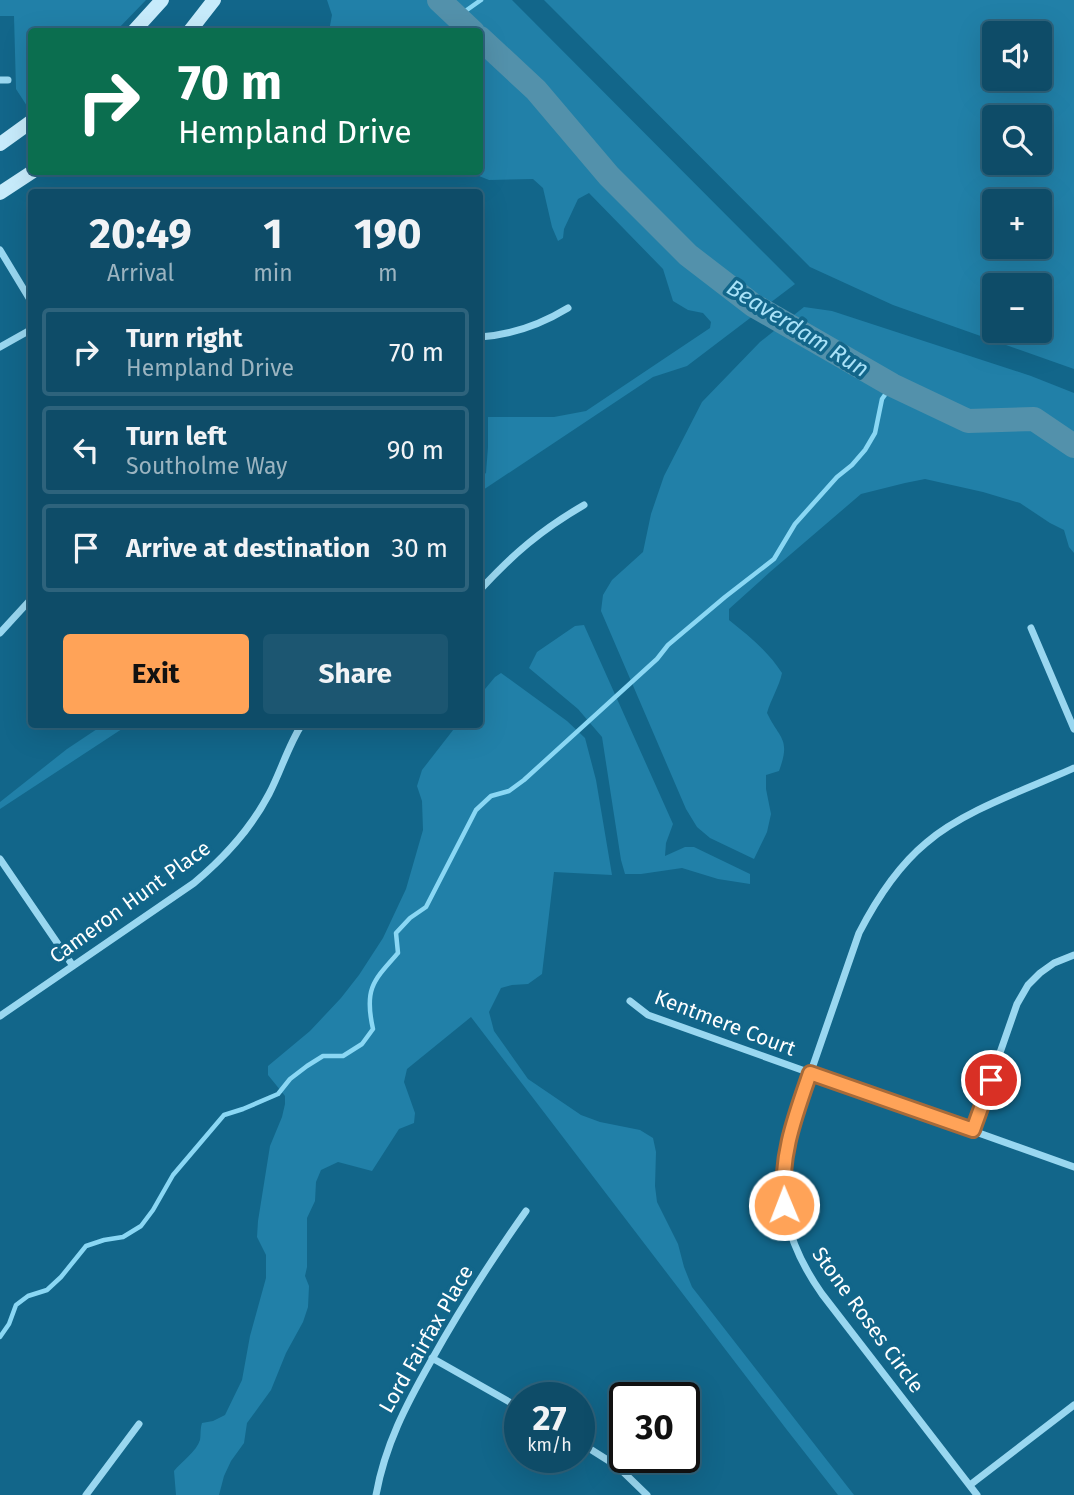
<!DOCTYPE html>
<meta charset="utf-8">
<style>
:root{--surface:#0e4c68;--page:#1c5671;--text:#f1f3f6;--muted:#9bb4c0;--line:#2e637c;--accent:#ffa358}
body{margin:0;font-family:"Fira Sans",sans-serif;background:var(--page);color:var(--text);height:100vh;display:flex;flex-direction:column;font-size:26px;white-space:nowrap}
*{box-sizing:border-box;margin:0}
p{font-size:23px;color:var(--muted)}
.icon{flex:none;width:38px;height:38px;fill:none;stroke:currentColor;stroke-width:2;stroke-linecap:round;stroke-linejoin:round}
.map{position:relative;flex:1;overflow:hidden}
.panel{position:absolute;left:28px;top:189px;width:455px;height:539px;display:flex;flex-direction:column;background:var(--surface);border-radius:7px;box-shadow:0 7px 28px #0002,0 0 0 2px var(--line)}
.panel>*{flex:none}
.guide{position:absolute;left:28px;top:28px;width:455px;height:147px;border-radius:7px;box-shadow:0 7px 28px #0002,0 0 0 2px var(--line);background:#0b6e4f;color:#fff;overflow:hidden}
.tools{position:absolute;left:982px;top:21px;display:grid;gap:14px}
.tools a{display:grid;place-items:center;width:70px;height:70px;border-radius:7px;background:var(--surface);box-shadow:0 7px 28px #0002,0 0 0 2px var(--line);font-size:35px}
.speed{position:absolute;left:504px;top:1382px;display:flex;gap:14px;font-size:35px;font-weight:700;text-align:center}
.speed>*{display:grid;place-content:center;width:91px;height:91px;border-radius:50%;background:var(--surface);box-shadow:0 7px 28px #0002,0 0 0 2px var(--line);line-height:1}
.speed small{font-size:18px;font-weight:400}
.speed .limit{border:4px solid #111;border-radius:10px;background:#fff;color:#111}
.pin{position:absolute;display:grid;place-items:center;width:60px;height:60px;color:#fff;margin:-30px;border:4px solid #fff;border-radius:50%;box-shadow:0 2px 7px #0007}
.me{position:absolute;width:77px;margin:-38px;rotate:359deg;stroke-linejoin:round;filter:drop-shadow(0 0 5px #0008)}
.turn{display:flex;align-items:center;gap:24px;height:147px;padding:0 35px;font-size:32px}
.turn .icon{width:91px;height:91px;stroke-width:2.5}
.turn b{display:block;font-size:49px;line-height:60px}
.eta{display:flex;justify-content:space-evenly;align-items:center;height:119px;text-align:center}
.eta b{font-size:42px;font-weight:700;line-height:49px}
.primary-button{display:flex;gap:14px;margin-top:auto;padding:14px 35px}
.primary-button a{flex:1;height:80px;border-radius:7px;background:var(--accent);color:#111;font-size:28px;font-weight:700;line-height:80px;text-align:center}
.primary-button a+a{background:var(--page);color:var(--text)}
ul{padding:0;list-style:none}
li{display:flex;align-items:center;gap:21px;height:88px;margin:0 14px 10px;padding:0 21px;border:4px solid var(--line);border-radius:7px}
li div{flex:1}
li b{display:block;font-size:26px}
li em{font-style:normal}
.map>svg:first-child{display:block}
.green{fill:#2180a8;fill-rule:evenodd}
.lines{fill:none;stroke-linecap:round;stroke-linejoin:round}
.stream{stroke:#8ad7f4;stroke-width:4.5}
.river{stroke:#5391ab;stroke-width:24}
.minor{stroke:#99d7f0;stroke-width:7}
.secondary{stroke:#c7ebfb;stroke-width:14}
.route-casing{stroke:#a66a39;stroke-width:18}
.route{stroke:#ffa358;stroke-width:12}
.labels{text-anchor:middle;stroke-width:7;stroke-linejoin:round;paint-order:stroke}
.street-label{font-size:21px;fill:#fff;stroke:#12668a}
.water-label{font-size:23px;font-style:italic;fill:#a9e2f8;stroke:#12668a}
</style>
<div class="map">
<svg width="1074" height="1495" viewBox="0 0 1074 1495">
<rect width="100%" height="100%" fill="#12668a"/>
<path class="green" d="M 0,0 L 146,0 L 116,31 L 32,32 L 31,102 L 27,106 L 16,89 L 14,16 L 0,16 Z
M 327,0 L 512,0 L 795,284 L 687,366 L 653,377 L 480,492 L 480,477 L 486,473 L 488,447 L 488,417 L 554,417 L 586,411 L 710,328 L 711,322 L 703,313 L 688,310 L 673,301 L 663,269 L 589,193 L 578,199 L 564,229 L 563,238 L 558,241 L 552,227 L 543,188 L 533,179 L 489,180 L 469,172 L 453,173 L 453,172 L 480,172 L 480,32 L 329,31 L 332,15 Z
M 544,0 L 1074,0 L 1074,369 L 893,305 L 810,267 ZM 1040,33 L 1040,79 L 994,79 L 994,33 ZM 1040,117 L 1040,163 L 994,163 L 994,117 ZM 1040,201 L 1040,247 L 994,247 L 994,201 ZM 1040,285 L 1040,331 L 994,331 L 994,285 Z
M 804,307 L 832,311 L 1031,376 L 1074,393 L 1074,553 L 1069,547 L 1064,530 L 1050,523 L 1020,503 L 983,492 L 925,479 L 905,483 L 861,494 L 770,572 L 729,609 L 729,620 C 749,636 768,651 782,673 C 779,687 771,699 767,713 C 780,740 791,738 779,771 L 766,775 L 766,789 L 771,814 L 767,832 L 754,859 L 710,838 L 697,827 L 686,809 L 601,611 L 603,595 L 612,580 L 643,552 L 651,514 L 664,476 L 702,402 L 760,342 Z
M 584,625 L 673,824 L 666,843 L 665,856 L 685,847 L 694,847 L 750,874 L 750,884 L 718,879 L 682,868 L 641,874 L 625,874 L 621,860 L 602,737 L 578,709 L 529,668 L 537,652 L 575,626 Z
M 501,673 L 567,721 L 585,738 L 596,780 L 612,875 L 554,872 L 542,974 L 528,984 L 512,985 L 501,988 L 489,1012 L 494,1031 L 528,1079 L 581,1115 L 600,1122 L 640,1130 L 653,1138 L 656,1152 L 655,1186 L 657,1202 L 678,1244 L 684,1267 L 692,1287 L 854,1495 L 838,1495 L 787,1430 L 471,1017 L 407,1069 L 404,1082 L 415,1113 L 414,1123 L 399,1129 L 372,1171 L 338,1162 L 321,1170 L 316,1182 L 315,1201 L 307,1218 L 307,1267 L 305,1276 L 309,1286 L 308,1307 L 303,1322 L 286,1353 L 271,1390 L 247,1423 L 244,1443 L 231,1461 L 224,1476 L 219,1495 L 176,1495 L 174,1471 C 181,1462 197,1451 200,1440 C 201,1435 200,1429 202,1423 L 213,1421 L 225,1415 L 242,1380 L 250,1336 L 266,1278 L 266,1255 L 257,1237 L 258,1221 L 270,1146 L 282,1117 L 285,1104 L 285,1096 L 268,1075 L 268,1066 L 310,1031 L 341,998 L 359,975 L 383,938 L 406,889 L 423,830 L 422,801 L 417,786 L 422,770 L 457,725 L 480,724 L 480,695 L 495,677 Z
M 103,725 L 128,725 L 0,809 L 0,802 L 67,749 Z"/>
<g class="lines">
<path class="stream" d="M 457,17 L 481,0
M 0,1337 L 9,1324 L 16,1305 L 28,1296 L 47,1290 L 61,1277 L 86,1246 L 104,1240 L 123,1237 L 141,1226 L 153,1210 L 173,1175 L 224,1115 L 243,1109 L 278,1094 L 290,1079 L 307,1066 L 323,1056 L 343,1056 L 362,1044 L 373,1029 C 364,989 373,981 398,953 L 396,933 L 410,918 L 426,907 L 476,810 L 491,796 L 509,791 L 524,780 L 657,659 L 668,645 L 725,597 L 774,559 L 795,524 L 837,477 L 852,465 L 865,450 L 875,433 L 882,399 L 892,385"/>
<path class="river" d="M 439,0 L 473,32
M 480,38 L 536,90 L 609,176 L 688,255 L 753,305 L 892,385 L 968,421 L 1034,419 L 1074,446"/>
<path class="minor" d="M 0,80 L 8,80
M 0,250 L 32,303
M 480,337 C 511,335 540,325 568,308
M 0,347 L 32,329
M 480,590 C 513,554 541,530 584,505
M 1031,628 L 1074,729
M 0,633 L 32,598
M 0,859 L 73,966
M 630,1001 L 648,1015 L 1074,1167
M 0,1016 L 194,883 C 225,857 250,830 269,794 C 281,771 288,746 302,724
M 973,1130 L 1017,1004 L 1028,985 L 1040,973 L 1054,963 L 1074,955
M 432,1358 L 520,1408
M 579,1442 L 617,1466 L 647,1495
M 970,1485 L 1074,1405
M 86,1495 L 139,1424
M 376,1495 C 385,1445 406,1405 431,1361 C 460,1309 492,1259 526,1211
M 977,1495 L 822,1294 C 784,1240 775,1194 791,1129 L 859,933 C 876,900 897,867 926,843 C 964,810 1028,789 1074,768"/>
<path class="secondary" d="M 133,32 L 162,0
M 189,32 L 214,0
M 0,144 L 32,121
M 0,193 L 32,172"/>
</g>
<g class="lines">
<g class="route-casing">
<path id="route" d="M 784,1205 C 780,1156 794,1119 810,1073 L 973,1130 L 991,1080"/>
</g>
<use href="#route" class="route"/>
</g>
<g class="labels">
<g class="street-label">
<text transform="translate(130 902) rotate(-36)" y="7">Cameron Hunt Place</text>
<text transform="translate(725 1023) rotate(21)" y="7">Kentmere Court</text>
<text transform="translate(868 1320) rotate(54)" y="7">Stone Roses Circle</text>
<text transform="translate(426 1339) rotate(-60)" y="7">Lord Fairfax Place</text>
</g>
<g class="water-label">
<text transform="translate(798 328) rotate(32)" y="8">Beaverdam Run</text>
</g>
</g>
</svg>
<div class="tools">
<a><svg class="icon" aria-label="sound" viewBox="0 0 24 24"><path d="M4 9h4l5-4v14l-5-4H4zM17 9q2 3 0 6"/></svg></a>
<a><svg class="icon" aria-label="search" viewBox="0 0 24 24"><circle cx="10" cy="10" r="6"/><path d="M15 15l6 6"/></svg></a>
<a>+</a>
<a>−</a>
</div>
<div class="speed"><div>27<small>km/h</small></div><div class="limit">30</div></div>
<div class="pin" style="left:991px;top:1080px;background:#d93025"><svg class="icon" aria-label="arrive" viewBox="0 0 24 24"><path d="M6 21V4h12l-3 4 3 4H6"/></svg></div>
<svg class="me" style="left:784px;top:1205px" viewBox="-20 -20 40 40"><circle r="17" fill="#ffa358" stroke="#fff" stroke-width="3"/><path d="M0-11L8 9 0 5-8 9z" fill="#fff"/></svg>
<div class="guide">
<div class="turn"><svg class="icon" aria-label="right" viewBox="0 0 24 24"><path d="M7 20v-9h11M14 6l5 5-5 5"/></svg><div><b>70 m</b>Hempland Drive</div></div>
</div>
<section class="panel">
<div class="eta">
<div><b>20:49</b><p>Arrival</p></div>
<div><b>1</b><p>min</p></div>
<div><b>190</b><p>m</p></div>
</div>
<ul>
<li><svg class="icon" aria-label="right" viewBox="0 0 24 24"><path d="M7 20v-9h11M14 6l5 5-5 5"/></svg><div><b>Turn right</b><p>Hempland Drive</p></div><em>70 m</em></li>
<li><svg class="icon" aria-label="left" viewBox="0 0 24 24"><path d="M17 20v-9H6M10 6l-5 5 5 5"/></svg><div><b>Turn left</b><p>Southolme Way</p></div><em>90 m</em></li>
<li><svg class="icon" aria-label="arrive" viewBox="0 0 24 24"><path d="M6 21V4h12l-3 4 3 4H6"/></svg><div><b>Arrive at destination</b></div><em>30 m</em></li>
</ul>
<div class="primary-button"><a>Exit</a><a>Share</a></div>
</section>
</div>
